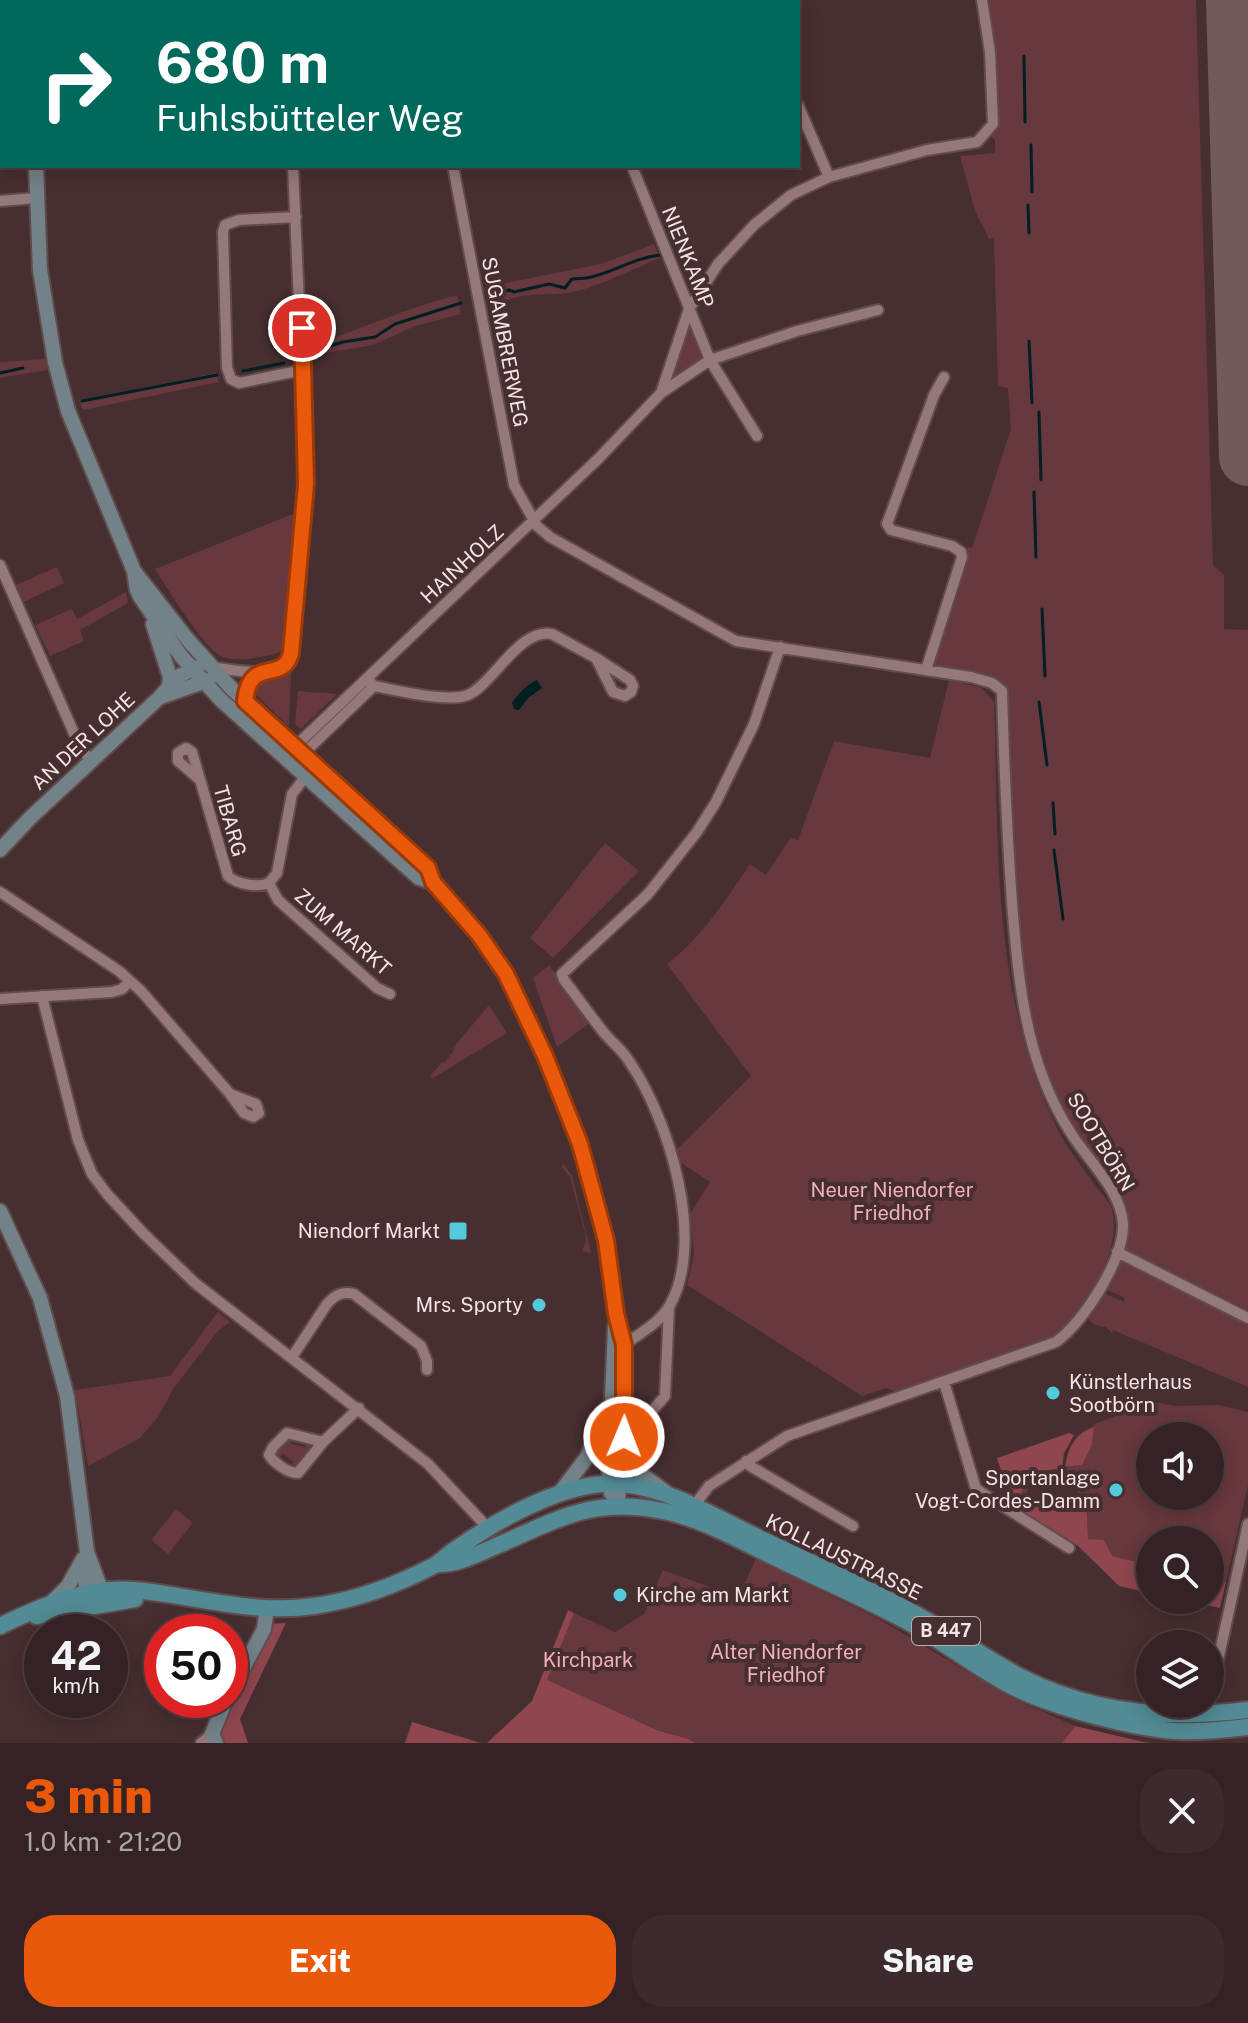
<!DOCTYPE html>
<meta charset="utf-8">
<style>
:root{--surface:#352224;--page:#3d2a2c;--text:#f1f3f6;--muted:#aaa4a6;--line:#4f3f41;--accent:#ea580c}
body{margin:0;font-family:"Public Sans",sans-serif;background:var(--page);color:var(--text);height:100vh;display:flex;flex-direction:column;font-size:30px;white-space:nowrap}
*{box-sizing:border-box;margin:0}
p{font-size:26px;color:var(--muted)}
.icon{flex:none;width:44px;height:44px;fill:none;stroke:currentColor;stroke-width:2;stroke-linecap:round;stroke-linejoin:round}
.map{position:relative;height:1743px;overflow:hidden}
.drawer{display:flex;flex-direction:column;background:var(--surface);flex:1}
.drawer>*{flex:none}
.hud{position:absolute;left:0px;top:0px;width:800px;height:168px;box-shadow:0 4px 20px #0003,0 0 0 2px var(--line);background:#00695c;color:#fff;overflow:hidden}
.tools{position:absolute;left:1136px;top:1422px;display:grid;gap:16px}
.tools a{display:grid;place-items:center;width:88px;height:88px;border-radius:50%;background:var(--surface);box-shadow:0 4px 20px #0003,0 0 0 2px var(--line);font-size:40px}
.speed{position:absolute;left:24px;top:1614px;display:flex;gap:16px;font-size:40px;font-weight:700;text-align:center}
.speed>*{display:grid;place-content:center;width:104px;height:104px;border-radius:50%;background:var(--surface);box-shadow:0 4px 20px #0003,0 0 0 2px var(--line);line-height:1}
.speed small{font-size:20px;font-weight:400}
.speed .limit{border:12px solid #d22;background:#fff;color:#111}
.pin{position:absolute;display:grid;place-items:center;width:68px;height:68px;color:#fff;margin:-34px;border:4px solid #fff;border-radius:50%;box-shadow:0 2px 8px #0007}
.me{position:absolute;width:88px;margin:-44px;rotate:1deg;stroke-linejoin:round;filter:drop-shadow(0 0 6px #0008)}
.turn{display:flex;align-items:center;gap:28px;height:168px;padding:0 24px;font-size:36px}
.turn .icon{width:104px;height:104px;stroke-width:2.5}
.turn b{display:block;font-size:56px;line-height:68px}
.round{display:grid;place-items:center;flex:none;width:84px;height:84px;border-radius:32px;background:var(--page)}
.overview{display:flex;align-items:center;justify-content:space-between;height:136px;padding:0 24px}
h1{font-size:48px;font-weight:800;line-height:60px;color:var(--accent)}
.action{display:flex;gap:16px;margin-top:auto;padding:16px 24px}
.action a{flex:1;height:92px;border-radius:32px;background:var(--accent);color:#fff;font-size:32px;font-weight:800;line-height:92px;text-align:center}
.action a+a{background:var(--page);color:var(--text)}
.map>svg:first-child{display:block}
.green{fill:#67383d;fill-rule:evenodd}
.forest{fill:#8f464f}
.water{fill:#001f23}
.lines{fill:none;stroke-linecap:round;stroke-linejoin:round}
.stream{stroke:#001f23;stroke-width:3}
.taxiway{stroke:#715a5c;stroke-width:22}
.runway{stroke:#715a5c;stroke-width:58}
.street-casing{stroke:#604b4d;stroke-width:14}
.secondary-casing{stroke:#604b4d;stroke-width:18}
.primary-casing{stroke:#604b4d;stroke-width:20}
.street{stroke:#95787a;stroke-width:10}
.secondary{stroke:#738288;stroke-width:14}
.primary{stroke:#528b95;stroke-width:16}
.route-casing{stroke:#983908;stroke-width:20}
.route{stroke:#ea580c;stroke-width:14}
.poi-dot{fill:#53cbdb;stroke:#472e30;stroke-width:3}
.labels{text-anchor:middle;stroke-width:8;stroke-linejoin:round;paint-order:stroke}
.shield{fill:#472e30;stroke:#bfadae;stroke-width:2}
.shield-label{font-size:18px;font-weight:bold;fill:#f3e3e4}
.street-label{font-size:20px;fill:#f3e3e4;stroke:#472e30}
.park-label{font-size:20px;fill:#f3b1b6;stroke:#472e30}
.poi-label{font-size:20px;fill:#f3e3e4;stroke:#472e30;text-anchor:end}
</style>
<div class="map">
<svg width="1248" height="1743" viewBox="0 0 1248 1743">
<rect width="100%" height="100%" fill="#472e30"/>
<path class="green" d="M 617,0 L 752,0 L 619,2 Z
M 986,0 L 1196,0 L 1213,565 L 1224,575 L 1224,629 L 1248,630 L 1248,1310 L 1134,1253 L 1131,1256 L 1124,1248 L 1126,1227 L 1059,1103 L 1036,1038 L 1028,1004 L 1016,909 L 1005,692 L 995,679 L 989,677 L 930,666 L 968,547 L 972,548 L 1011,429 L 1008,388 L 998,386 L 994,238 L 989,239 L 975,211 L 960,156 L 995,153 L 995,140 L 991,136 L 994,129 Z
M 654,244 L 660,258 C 633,269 606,283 578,291 C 551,298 523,289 499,305 L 495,285 L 601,264 Z
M 457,295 L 461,314 L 415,326 L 373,345 L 314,355 L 313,345 C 361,329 407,308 457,295 Z
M 692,325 L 705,359 L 672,381 L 671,377 L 687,328 Z
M 45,359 L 47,370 L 0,378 L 0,362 Z
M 216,373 L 219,382 L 83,410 L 79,400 Z
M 298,512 L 285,649 C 276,655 266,656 255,658 C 244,660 229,661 219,655 C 202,645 167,588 155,569 Z
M 57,567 L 64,583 L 24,602 L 16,585 Z
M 126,592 L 128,603 L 80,630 L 84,641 L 50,656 L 35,625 L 72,609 L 77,619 Z
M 291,673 L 289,725 L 288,726 L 255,694 L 258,681 Z
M 949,680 L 982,688 L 994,702 C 999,846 991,992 1056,1126 C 1070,1154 1092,1180 1111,1206 C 1125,1250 1082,1321 1043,1342 L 896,1392 L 886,1388 L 862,1396 L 687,1285 L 694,1255 L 690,1214 L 710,1182 L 680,1162 L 677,1149 L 751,1076 L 667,964 C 701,938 726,900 750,864 L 766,875 L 791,837 L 798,840 L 834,741 L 930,758 Z
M 298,691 L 337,694 L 301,729 L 295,724 Z
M 605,843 L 639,871 L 553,958 L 530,938 Z
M 549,965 L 590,1023 L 557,1047 L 533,978 Z
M 489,1005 L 507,1033 L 433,1078 L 430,1076 L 442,1062 L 444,1063 L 454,1050 L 453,1048 Z
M 563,1163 L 572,1176 L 591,1253 L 582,1251 L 586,1241 L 585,1232 L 570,1177 L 562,1167 Z
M 1126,1262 L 1248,1323 L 1248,1387 L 1113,1330 L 1112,1333 L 1106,1327 C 1098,1326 1090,1324 1087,1316 L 1101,1292 L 1124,1302 L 1125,1298 L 1103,1288 L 1118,1263 Z
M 218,1312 L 230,1322 L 218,1331 L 173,1389 L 158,1417 L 140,1438 L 88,1466 L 75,1390 L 170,1376 Z
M 1154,1402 L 1175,1406 L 1219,1405 L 1248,1412 L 1248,1485 L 1226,1582 L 1210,1578 L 1210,1540 L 1150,1540 L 1150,1565 L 1112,1556 L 1095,1541 L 1088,1539 L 1087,1513 L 1074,1503 L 1028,1505 L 1019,1496 L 1024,1488 L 1022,1474 L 1082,1465 L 1092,1445 L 1094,1424 ZM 1150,1436 L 1210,1436 L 1210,1496 L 1150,1496 ZM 1075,1470 L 1078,1496 L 1029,1502 L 1025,1476 Z
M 292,1437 L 291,1444 L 305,1447 L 306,1440 L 311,1448 L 298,1468 L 290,1468 L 294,1462 L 283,1454 L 278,1459 L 275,1455 L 285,1438 Z
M 176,1509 L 193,1523 L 168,1554 L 151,1540 Z
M 756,1559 L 877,1618 L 1010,1697 L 1075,1726 L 1062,1743 L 696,1743 L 686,1738 L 659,1731 L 546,1680 L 574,1613 L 615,1632 L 644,1614 L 663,1570 L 738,1597 Z"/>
<path class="forest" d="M 1094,1427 L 1092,1445 L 1082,1465 L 1065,1467 C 1068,1448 1075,1433 1094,1427 Z
M 1069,1433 L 1074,1435 L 1064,1453 L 1062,1468 L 1023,1474 L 1024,1488 L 1019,1496 L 1028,1505 L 1074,1503 L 1087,1513 L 1088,1539 L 1104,1540 L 1112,1556 L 1150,1565 L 1150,1593 L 1119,1586 L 1077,1545 L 1013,1507 L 997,1458 Z
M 1210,1578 L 1226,1582 L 1220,1608 L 1183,1600 L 1210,1600 Z
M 568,1610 L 574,1613 L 547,1680 L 659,1731 L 686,1738 L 696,1743 L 487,1743 L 532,1701 Z
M 286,1623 L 240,1719 L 248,1743 L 211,1743 L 268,1624 Z
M 412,1722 L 481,1743 L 405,1743 Z
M 1075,1726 L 1144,1742 L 1151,1743 L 1062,1743 Z"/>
<path class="water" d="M 537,680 L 542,688 L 528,698 L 519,710 L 514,709 L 512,703 C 517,695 528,683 537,680 Z"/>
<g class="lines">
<path class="stream" d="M 1024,56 L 1025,122
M 1031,145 L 1032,192
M 1028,205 L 1029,233
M 487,298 L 509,290 L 514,292 L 549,284 L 565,288 L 572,279 C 578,278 585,279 591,277 C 616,271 636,257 661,255
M 1029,341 L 1032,403
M 313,351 L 343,342 L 375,337 L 395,324 L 461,303
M 243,371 L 284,363
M 0,373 L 23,368
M 82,401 L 217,375
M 1039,412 L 1041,480
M 1034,492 L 1036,557
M 1042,609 L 1045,676
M 1039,702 L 1047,765
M 1053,803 L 1055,834
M 1054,850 L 1063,919"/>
<path class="taxiway" d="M 1247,411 L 1248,426"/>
<path class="runway" d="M 1235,0 L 1248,457"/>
<g class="street-casing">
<path id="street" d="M 285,0 L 285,2
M 415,0 L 416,2
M 552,2 L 560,0
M 757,2 L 758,0
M 798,105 L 829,177
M 453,166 L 514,485 L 537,526 L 550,537 L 736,641 L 971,677 L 992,683 L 1002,691 C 1004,762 1007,833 1012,903 C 1016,951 1020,1000 1033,1047 C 1041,1075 1053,1105 1069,1130 C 1086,1159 1121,1189 1123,1224 C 1124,1259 1084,1322 1056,1342 L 787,1436 L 709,1486 L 694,1506
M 632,166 L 710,360 L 757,436
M 0,201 L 36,198
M 296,217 L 239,220 L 225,225 L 223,232 L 227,368 L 231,379 L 239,383 L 303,370
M 661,393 L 710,360 L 797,331 L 878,310
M 0,565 L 80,747 L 92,762
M 596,658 L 630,680 L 633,686 L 631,692 L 625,696 L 613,692 Z
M 211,667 C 234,670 283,682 291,653 L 303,537 L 306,465 L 293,166
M 926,670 L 962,557 L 961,552 L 952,546 L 891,530 L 887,524 L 934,395 L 944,377
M 367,679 L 374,686 C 397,690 447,703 468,695 C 493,684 520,627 552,634 L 596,658
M 245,701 C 246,686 250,680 261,670
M 284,757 L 598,459 L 661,393 L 689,309 L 718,264 L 754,225 L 791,195 L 829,177 L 927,150 L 977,142 L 993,124 L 990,52 L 982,0
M 300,757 L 374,686
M 200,780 L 178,761 L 178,753 L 186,748 L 192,752 L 228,876 C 237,884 257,888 269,883
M 269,883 L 278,900 L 377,988 L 390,994
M 269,883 L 277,873 L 292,794 L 310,771
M 0,892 L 119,971 L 142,992 L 230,1094
M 42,996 L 78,1140 L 92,1174 L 107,1194 L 144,1234 L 195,1283 L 428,1464 L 489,1529
M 0,999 L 112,992 L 122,989 L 130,981
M 230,1094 L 256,1104 L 259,1113 L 253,1117 L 244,1113 Z
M 1117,1252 L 1248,1318
M 624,1345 C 640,1333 660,1323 670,1305 C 706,1240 669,1119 629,1061 C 623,1051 613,1043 605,1034 C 591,1017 578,998 564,980 L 562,974 L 648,894 L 697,832 L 716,802 L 754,724 L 780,647
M 292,1357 L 327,1304 C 335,1295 342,1291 354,1294 L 421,1346 L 427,1361 L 427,1370
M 944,1382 L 976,1489 L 1069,1548
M 624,1437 L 634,1432 L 665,1396 L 669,1307
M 323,1442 L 287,1433 L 273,1447 L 269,1455 C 274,1463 288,1473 298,1473 L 323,1442 L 359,1408
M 746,1461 L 750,1466 L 853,1526
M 1210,1697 L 1248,1524
M 201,1743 L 212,1734"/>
</g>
<g class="secondary-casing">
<path id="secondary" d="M 46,2 L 46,0
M 36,166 L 40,270 L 55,362 L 68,411 L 134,571 L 137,590 L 141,598 L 181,656 L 221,700 L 393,855 L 419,878 L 433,882
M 134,571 L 188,640 L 231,688 L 428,868 L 433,882 L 479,935 L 506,974 L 545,1056 L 580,1144 L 606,1240 L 616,1314 L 624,1345 L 624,1449 L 617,1506
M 153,624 L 170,677 L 169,686
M 161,697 L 209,680
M 0,850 L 30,818 L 160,697 L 179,676 L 198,667
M 0,1211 L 40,1298 L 67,1396 L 87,1552 L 84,1574 L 87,1594 L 99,1605 L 102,1592 L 87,1552
M 624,1449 L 640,1473 L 667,1493
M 611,1493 L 609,1472 L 615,1327
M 559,1494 L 587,1457 L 608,1408
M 51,1603 L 68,1586 L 83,1559
M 230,1693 L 264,1629 L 267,1608
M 216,1743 L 212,1734 L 226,1700"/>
</g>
<g class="primary-casing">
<path id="primary" d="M 439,1564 C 459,1564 477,1554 496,1546 C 557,1520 593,1496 663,1511 C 704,1519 742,1542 780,1560 C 823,1581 868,1600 910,1623 C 945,1643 977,1668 1013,1687 C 1053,1707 1131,1728 1176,1731 C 1200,1732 1224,1730 1248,1727
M 36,1616 L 135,1599
M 0,1626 C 41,1606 88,1586 135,1590 C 195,1596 254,1615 314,1606 C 356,1600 397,1585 435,1565 C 442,1561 448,1554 456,1549 C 499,1519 568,1479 622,1484 C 668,1488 712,1515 753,1535 C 805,1560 859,1583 910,1611 C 947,1631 982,1656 1019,1676 C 1090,1713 1170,1720 1248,1710"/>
</g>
<use href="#street" class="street"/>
<use href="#secondary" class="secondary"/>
<use href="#primary" class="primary"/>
</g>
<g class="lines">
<g class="route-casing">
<path id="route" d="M 302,328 L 306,484 L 291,653 C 283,685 250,654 245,701 L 428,868 L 433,882 L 479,935 L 506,974 L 545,1056 L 580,1144 L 606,1240 L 616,1314 L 624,1345 L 624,1437"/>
</g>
<use href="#route" class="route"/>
</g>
<g class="poi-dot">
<rect x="448" y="1221" width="20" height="20" rx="4"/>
<circle cx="539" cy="1305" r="8"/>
<circle cx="1053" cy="1393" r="8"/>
<circle cx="1116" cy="1490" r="8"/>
<circle cx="620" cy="1595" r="8"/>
</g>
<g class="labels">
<rect class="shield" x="912" y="1617" width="68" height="28" rx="6"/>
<g class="shield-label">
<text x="946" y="1637">B 447</text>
</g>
<g class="street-label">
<text transform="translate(688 257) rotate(68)" y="7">NIENKAMP</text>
<text transform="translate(505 342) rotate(79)" y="7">SUGAMBRERWEG</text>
<text transform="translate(462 564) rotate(-43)" y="7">HAINHOLZ</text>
<text transform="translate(83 741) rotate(-43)" y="7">AN DER LOHE</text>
<text transform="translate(230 821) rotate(74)" y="7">TIBARG</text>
<text transform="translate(343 932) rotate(41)" y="7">ZUM MARKT</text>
<text transform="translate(1101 1142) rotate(59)" y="7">SOOTBÖRN</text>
<text transform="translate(844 1557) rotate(26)" y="7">KOLLAUSTRASSE</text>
</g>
<g class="park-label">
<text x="892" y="1197">Neuer Niendorfer<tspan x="892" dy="23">Friedhof</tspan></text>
<text x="786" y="1659">Alter Niendorfer<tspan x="786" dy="23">Friedhof</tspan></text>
<text x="588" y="1667">Kirchpark</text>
</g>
<g class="poi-label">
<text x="440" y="1238">Niendorf Markt</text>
<text x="523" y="1312">Mrs. Sporty</text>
<text x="1069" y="1389" text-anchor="start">Künstlerhaus<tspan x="1069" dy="23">Sootbörn</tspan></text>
<text x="1100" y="1485">Sportanlage<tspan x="1100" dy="23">Vogt-Cordes-Damm</tspan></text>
<text x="636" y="1602" text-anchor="start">Kirche am Markt</text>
</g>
</g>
</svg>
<div class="tools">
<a><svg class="icon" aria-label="sound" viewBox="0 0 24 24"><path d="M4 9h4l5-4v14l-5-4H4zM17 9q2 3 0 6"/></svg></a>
<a><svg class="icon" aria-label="search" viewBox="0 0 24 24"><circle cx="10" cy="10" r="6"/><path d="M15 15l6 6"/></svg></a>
<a><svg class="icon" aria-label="layers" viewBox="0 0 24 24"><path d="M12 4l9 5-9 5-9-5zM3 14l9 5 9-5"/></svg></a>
</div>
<div class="speed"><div>42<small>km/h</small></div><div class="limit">50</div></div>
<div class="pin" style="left:302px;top:328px;background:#d93025"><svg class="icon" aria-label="arrive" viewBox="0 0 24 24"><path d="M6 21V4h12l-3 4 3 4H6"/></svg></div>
<svg class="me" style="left:624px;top:1437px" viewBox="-20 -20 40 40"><circle r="17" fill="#ea580c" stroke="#fff" stroke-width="3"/><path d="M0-11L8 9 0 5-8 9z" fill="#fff"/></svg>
<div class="hud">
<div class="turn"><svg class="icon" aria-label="right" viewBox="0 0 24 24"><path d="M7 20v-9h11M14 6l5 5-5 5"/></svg><div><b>680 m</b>Fuhlsbütteler Weg</div></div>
</div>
</div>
<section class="drawer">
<div class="overview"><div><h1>3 min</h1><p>1.0 km · 21:20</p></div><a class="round"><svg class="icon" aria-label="close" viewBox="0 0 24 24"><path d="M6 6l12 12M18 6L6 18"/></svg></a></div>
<div class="action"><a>Exit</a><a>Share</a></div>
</section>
